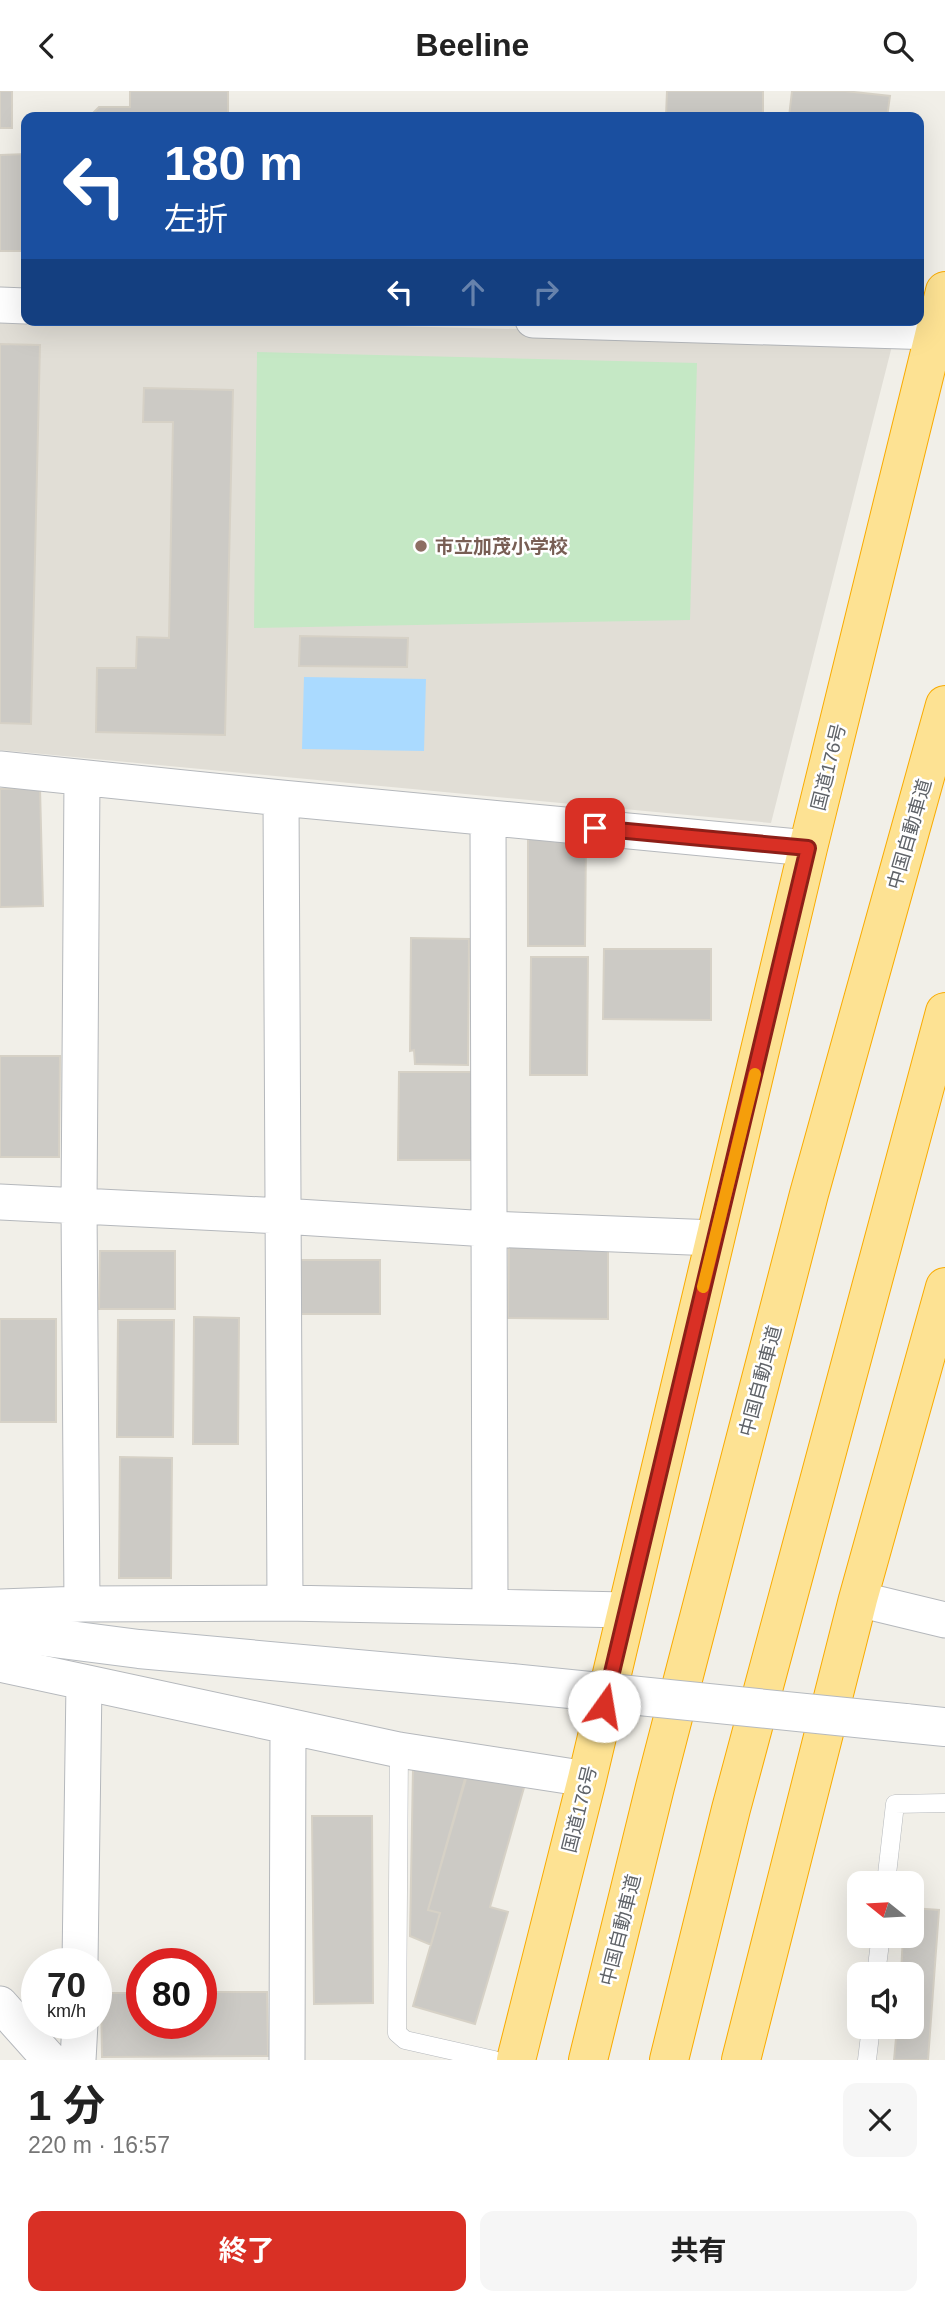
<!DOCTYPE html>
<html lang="ja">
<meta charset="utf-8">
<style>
:root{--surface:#fff;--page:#f6f6f6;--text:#222;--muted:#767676;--accent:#d93025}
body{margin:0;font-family:Arial,"Noto Sans JP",sans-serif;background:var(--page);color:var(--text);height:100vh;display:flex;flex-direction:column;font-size:26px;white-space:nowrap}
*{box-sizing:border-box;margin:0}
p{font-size:23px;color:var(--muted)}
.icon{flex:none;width:38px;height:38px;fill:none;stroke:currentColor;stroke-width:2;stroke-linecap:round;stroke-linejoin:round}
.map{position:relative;height:1969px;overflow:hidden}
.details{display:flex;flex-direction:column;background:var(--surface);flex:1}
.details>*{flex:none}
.guide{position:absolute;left:21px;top:21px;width:903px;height:214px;border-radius:14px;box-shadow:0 7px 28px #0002;background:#1a4fa0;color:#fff;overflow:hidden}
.needle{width:46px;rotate:288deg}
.buttons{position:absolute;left:847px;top:1780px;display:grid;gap:14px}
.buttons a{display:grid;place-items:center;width:77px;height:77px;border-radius:14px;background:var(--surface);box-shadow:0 7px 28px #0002;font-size:35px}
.speed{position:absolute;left:21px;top:1857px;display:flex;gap:14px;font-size:35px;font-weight:700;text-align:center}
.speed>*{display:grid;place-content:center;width:91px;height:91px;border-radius:50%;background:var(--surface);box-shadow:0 7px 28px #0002;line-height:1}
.speed small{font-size:18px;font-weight:400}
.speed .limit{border:10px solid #d22;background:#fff;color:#111}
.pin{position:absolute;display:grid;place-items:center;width:60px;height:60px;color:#fff;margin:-30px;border-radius:14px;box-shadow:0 4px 10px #0006}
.me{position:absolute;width:77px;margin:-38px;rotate:13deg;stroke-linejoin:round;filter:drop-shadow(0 0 5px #0008)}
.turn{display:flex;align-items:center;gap:24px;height:147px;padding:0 28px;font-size:32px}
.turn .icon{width:91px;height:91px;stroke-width:2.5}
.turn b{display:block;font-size:49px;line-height:60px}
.lanes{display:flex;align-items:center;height:66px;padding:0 28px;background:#0003;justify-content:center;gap:35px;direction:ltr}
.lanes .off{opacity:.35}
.round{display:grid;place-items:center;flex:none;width:74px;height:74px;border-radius:14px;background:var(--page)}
.overview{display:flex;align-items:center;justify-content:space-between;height:119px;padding:0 28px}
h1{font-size:42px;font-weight:700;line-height:52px}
.primary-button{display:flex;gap:14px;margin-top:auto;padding:14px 28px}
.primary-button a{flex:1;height:80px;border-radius:14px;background:var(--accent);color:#fff;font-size:28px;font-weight:700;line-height:80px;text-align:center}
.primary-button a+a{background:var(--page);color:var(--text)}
header{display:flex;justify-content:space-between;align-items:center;height:91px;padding:0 28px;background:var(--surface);font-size:32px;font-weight:700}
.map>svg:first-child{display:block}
.education{fill:#e1ded6}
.green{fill:#c5e8c5}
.water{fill:#aadaff}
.building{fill:#cccac5;stroke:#d6d1c6;stroke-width:2}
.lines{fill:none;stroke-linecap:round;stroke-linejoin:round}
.lane-casing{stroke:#b5b8bc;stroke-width:19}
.street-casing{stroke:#b5b8bc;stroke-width:37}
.secondary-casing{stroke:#b6babf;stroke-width:40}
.highway-casing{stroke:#f9ab00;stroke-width:40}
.lane{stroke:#fff;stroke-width:18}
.street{stroke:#fff;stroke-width:35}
.secondary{stroke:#fff;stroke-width:38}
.highway{stroke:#fde293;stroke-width:38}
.secondary-bridge-casing{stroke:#b6babf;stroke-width:40;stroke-linecap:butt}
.secondary-bridge{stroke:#fff;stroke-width:38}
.route-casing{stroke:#8d1f18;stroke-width:18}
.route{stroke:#d93025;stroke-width:12}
.slow{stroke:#f59e0b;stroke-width:12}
.education-dot{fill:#8d6e63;stroke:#fff;stroke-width:2.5}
.labels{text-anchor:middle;stroke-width:5;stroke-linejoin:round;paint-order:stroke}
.education-label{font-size:19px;font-weight:bold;fill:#785e54;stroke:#fff;text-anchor:start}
.street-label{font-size:19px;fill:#5f6368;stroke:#fff}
</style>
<header><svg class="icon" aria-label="back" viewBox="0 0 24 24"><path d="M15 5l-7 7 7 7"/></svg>Beeline<svg class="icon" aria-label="search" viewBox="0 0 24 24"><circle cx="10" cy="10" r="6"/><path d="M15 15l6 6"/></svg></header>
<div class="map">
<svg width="945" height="1969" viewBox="0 0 945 1969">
<rect width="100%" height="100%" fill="#f1efe8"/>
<path class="education" d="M 0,226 L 26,229 L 150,229 L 879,247 L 893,251 L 771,732 L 0,659 Z"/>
<path class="green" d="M 257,261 L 697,272 L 690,529 L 254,537 Z"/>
<path class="water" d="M 304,586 L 426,588 L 424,660 L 302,658 Z"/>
<path class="building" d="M 0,0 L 12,0 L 12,37 L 0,37 Z
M 130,0 L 228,0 L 228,26 L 89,26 L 99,16 L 130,16 Z
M 667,0 L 763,0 L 763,26 L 666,26 Z
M 792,0 L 845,0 L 890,5 L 887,26 L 789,26 Z
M 26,63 L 26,160 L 0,160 L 0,64 Z
M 0,253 L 40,254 L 31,633 L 0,632 Z
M 144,297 L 233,299 L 225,644 L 96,641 L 97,577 L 136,577 L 137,546 L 169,547 L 173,331 L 143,331 Z
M 300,545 L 408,547 L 407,576 L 299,575 Z
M 40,697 L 43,815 L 0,816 L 0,698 Z
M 528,744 L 586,745 L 585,855 L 528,855 Z
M 411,847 L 469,848 L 468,974 L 415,973 L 414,959 L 410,960 Z
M 604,858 L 711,858 L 711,929 L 603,928 Z
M 531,866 L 588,866 L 587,984 L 530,984 Z
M 0,965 L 60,965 L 59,1066 L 0,1066 Z
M 399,981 L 478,981 L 478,1069 L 398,1069 Z
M 509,1152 L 608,1152 L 608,1228 L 508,1227 Z
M 100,1160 L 175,1160 L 175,1218 L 99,1218 Z
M 301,1169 L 380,1169 L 380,1223 L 301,1223 Z
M 194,1226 L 239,1227 L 238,1353 L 193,1353 Z
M 0,1228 L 56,1228 L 56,1331 L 0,1331 Z
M 118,1229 L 174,1229 L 173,1346 L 117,1346 Z
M 120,1366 L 172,1367 L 171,1487 L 119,1487 Z
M 413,1677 L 467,1684 L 428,1819 L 440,1822 L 431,1854 L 410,1845 Z
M 468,1677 L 525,1693 L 490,1816 L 508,1821 L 475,1933 L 413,1915 L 440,1822 L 428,1819 Z
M 312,1725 L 372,1725 L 373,1912 L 314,1913 Z
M 912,1817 L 939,1819 L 928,1969 L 894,1969 L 897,1936 L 912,1936 L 912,1883 L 901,1883 L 903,1844 L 912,1844 Z
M 201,1901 L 267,1901 L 268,1965 L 102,1966 L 101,1902 L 142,1902 L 142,1932 L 201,1932 Z"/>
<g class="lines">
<g class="lane-casing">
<path id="lane" d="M 399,1659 L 397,1942 L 405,1949 L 494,1969
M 886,1792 L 895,1713 L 945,1712
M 876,1883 L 881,1844
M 867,1969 L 871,1936"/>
</g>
<g class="street-casing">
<path id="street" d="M 0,214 L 26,215
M 533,229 L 935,241
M 0,678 L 281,707 L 808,757
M 281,707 L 285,1512
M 488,727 L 490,1516
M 0,1111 L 282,1125 L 488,1138 L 715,1147
M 858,1508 L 945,1529
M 82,1513 L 285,1512 L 626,1519
M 0,1516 L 82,1513 L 79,1116 L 82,687
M 0,1573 L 399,1659 L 587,1688
M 80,1872 L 84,1592
M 0,1913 L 50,1969
M 78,1969 L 80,1932
M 287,1969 L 288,1636"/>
</g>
<g class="secondary-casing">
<path id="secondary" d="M 0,1540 L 139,1558 L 511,1592
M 905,1632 L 945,1636"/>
</g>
<g class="highway-casing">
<path id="highway" d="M 516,1969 L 587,1688 L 808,757 L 945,200
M 588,1969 L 655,1696 L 809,1103 L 945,614
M 669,1969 L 731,1718 L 945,921
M 741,1969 L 858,1508 L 945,1196"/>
</g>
<use href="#lane" class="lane"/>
<use href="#street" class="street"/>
<use href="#secondary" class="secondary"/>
<use href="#highway" class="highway"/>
<g class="secondary-bridge-casing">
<path id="secondary-bridge" d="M 511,1592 L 905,1632"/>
</g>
<use href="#secondary-bridge" class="secondary-bridge"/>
</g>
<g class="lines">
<g class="route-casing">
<path id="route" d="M 595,737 L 808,757 L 604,1615"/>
</g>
<use href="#route" class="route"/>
<path class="slow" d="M 703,1196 L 755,983"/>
</g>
<circle class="education-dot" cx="421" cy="455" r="7"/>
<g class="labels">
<g class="education-label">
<text x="435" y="462">市立加茂小学校</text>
</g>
<g class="street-label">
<text transform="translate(828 676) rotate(-76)" y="7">国道176号</text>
<text transform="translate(909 743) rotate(-74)" y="7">中国自動車道</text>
<text transform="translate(760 1290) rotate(-75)" y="7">中国自動車道</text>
<text transform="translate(579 1718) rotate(-76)" y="7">国道176号</text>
<text transform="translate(620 1839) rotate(-76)" y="7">中国自動車道</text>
</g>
</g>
</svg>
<div class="buttons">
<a><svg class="needle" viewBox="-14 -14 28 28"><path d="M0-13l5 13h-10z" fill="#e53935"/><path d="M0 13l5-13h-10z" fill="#767676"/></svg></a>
<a><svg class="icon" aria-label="sound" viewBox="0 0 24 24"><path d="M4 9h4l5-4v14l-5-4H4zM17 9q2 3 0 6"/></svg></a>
</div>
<div class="speed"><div>70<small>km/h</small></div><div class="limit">80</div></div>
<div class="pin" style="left:595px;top:737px;background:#d93025"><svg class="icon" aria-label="arrive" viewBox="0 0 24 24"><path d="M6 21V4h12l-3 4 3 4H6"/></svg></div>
<svg class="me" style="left:604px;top:1615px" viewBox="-20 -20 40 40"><circle r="19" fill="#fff"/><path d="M0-13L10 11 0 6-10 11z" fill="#d93025"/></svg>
<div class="guide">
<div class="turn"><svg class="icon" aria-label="left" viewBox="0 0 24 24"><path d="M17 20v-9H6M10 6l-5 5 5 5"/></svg><div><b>180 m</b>左折</div></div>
<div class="lanes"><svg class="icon" aria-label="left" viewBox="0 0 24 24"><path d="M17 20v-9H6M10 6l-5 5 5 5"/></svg><svg class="icon off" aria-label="ahead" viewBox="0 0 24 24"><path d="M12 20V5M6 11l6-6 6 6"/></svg><svg class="icon off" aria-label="right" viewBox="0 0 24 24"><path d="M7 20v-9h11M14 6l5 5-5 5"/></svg></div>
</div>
</div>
<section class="details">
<div class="overview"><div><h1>1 分</h1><p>220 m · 16:57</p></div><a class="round"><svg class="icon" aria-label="close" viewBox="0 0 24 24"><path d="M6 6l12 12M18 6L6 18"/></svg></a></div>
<div class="primary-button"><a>終了</a><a>共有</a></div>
</section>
